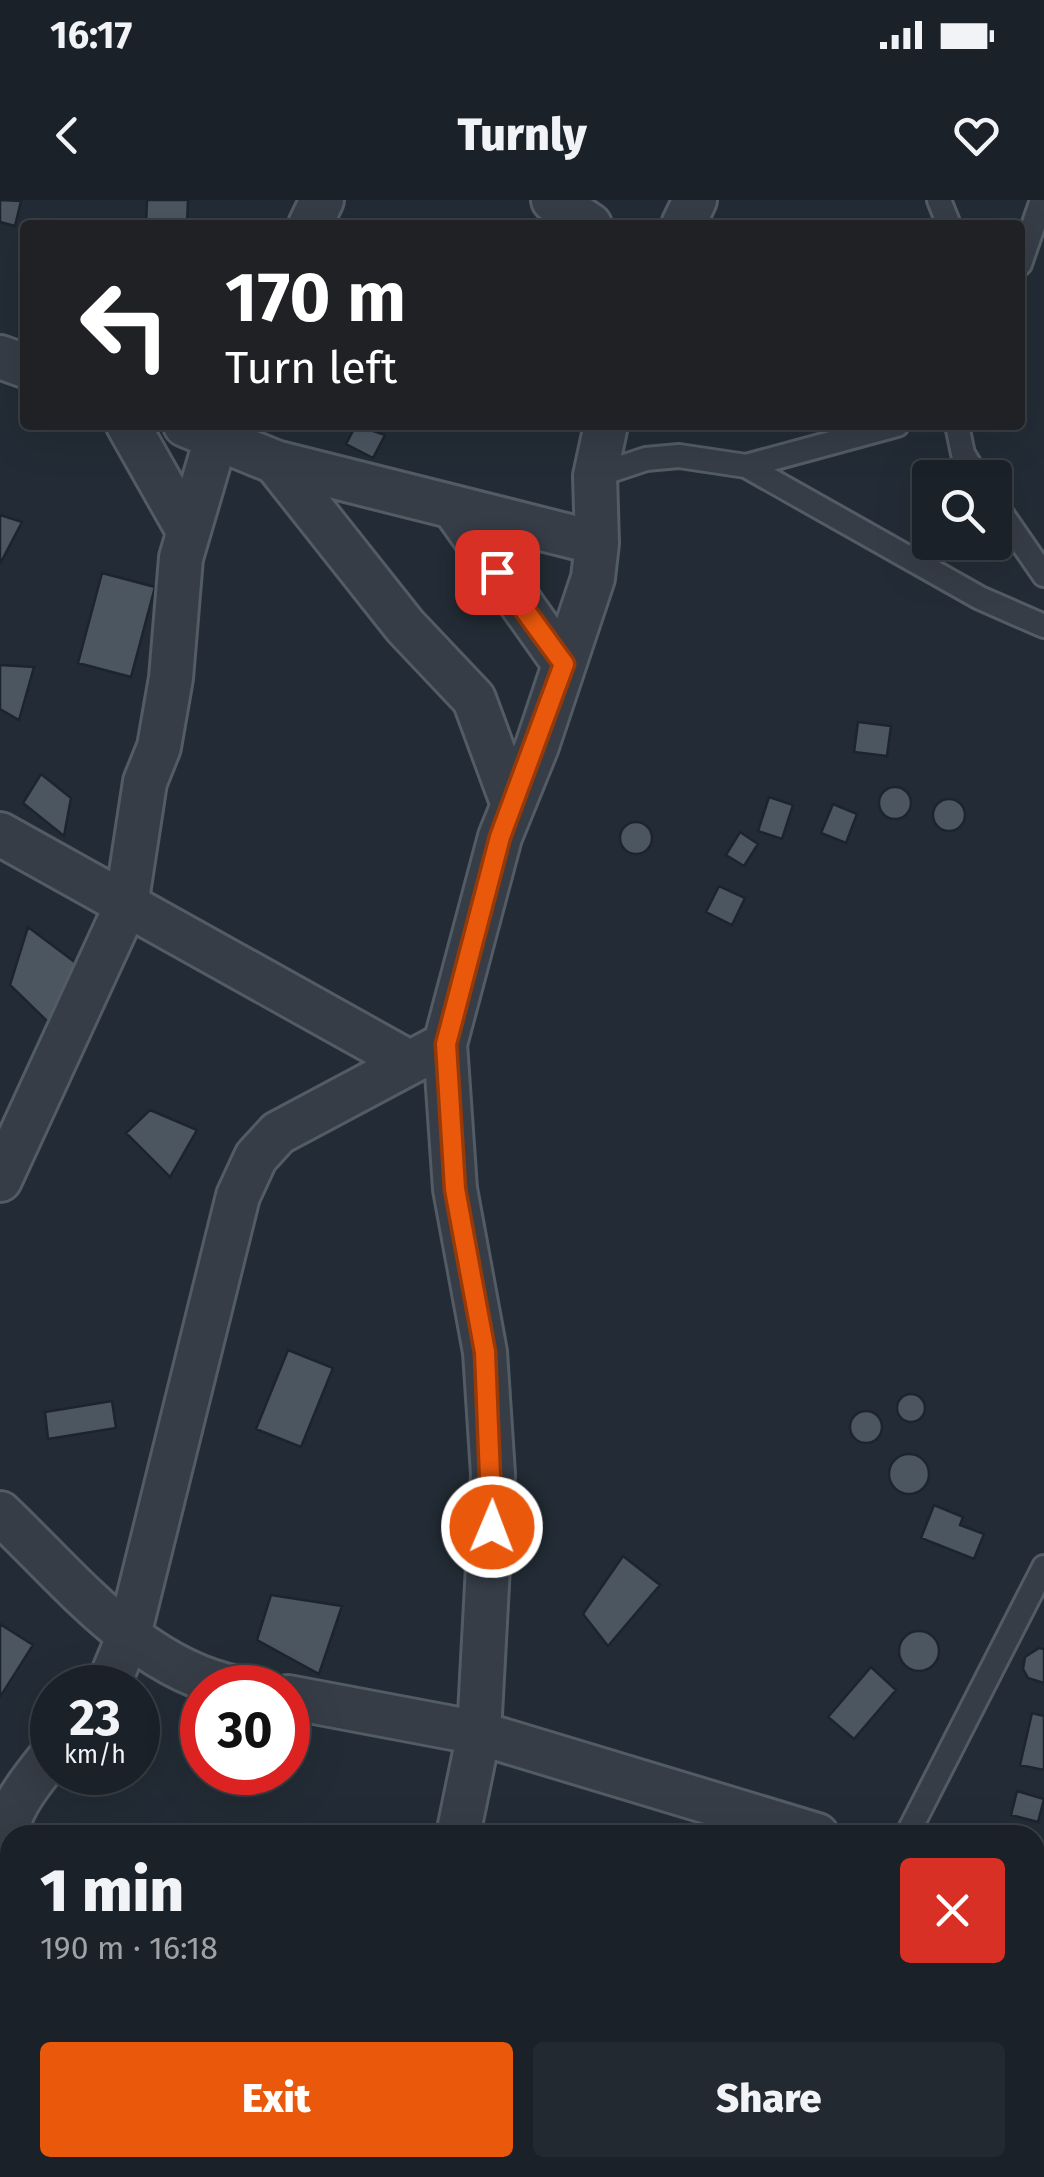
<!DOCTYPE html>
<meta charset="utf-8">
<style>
:root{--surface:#1a2128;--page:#232930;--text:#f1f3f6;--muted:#9fa3a8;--line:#383e45;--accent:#ea580c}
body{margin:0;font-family:"Fira Sans",sans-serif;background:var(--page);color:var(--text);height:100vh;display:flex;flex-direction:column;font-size:38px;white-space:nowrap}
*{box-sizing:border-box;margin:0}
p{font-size:32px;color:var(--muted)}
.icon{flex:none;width:55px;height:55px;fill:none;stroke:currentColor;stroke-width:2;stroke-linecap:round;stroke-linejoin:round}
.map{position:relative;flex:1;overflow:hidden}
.details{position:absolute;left:0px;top:1625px;width:1045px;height:352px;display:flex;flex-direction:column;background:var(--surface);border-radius:30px 30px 0 0;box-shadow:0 10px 40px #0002,0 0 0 2px var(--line)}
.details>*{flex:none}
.guide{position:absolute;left:20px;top:20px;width:1005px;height:210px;border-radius:10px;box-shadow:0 10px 40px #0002,0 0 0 2px var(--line);background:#202124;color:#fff;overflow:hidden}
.fabs{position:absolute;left:912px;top:260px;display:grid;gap:20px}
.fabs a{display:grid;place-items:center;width:100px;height:100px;border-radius:10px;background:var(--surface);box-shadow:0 10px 40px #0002,0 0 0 2px var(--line);font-size:50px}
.speed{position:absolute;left:30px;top:1465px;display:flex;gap:20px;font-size:50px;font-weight:700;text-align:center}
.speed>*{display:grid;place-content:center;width:130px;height:130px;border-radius:50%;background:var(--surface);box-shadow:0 10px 40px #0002,0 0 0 2px var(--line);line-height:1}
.speed small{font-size:25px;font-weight:400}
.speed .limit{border:15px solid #d22;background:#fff;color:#111}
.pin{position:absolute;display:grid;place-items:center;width:85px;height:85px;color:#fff;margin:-42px;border-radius:20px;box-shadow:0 5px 15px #0006}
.me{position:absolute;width:110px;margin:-55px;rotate:1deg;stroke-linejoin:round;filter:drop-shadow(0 0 8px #0008)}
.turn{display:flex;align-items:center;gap:35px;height:210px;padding:0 40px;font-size:45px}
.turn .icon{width:130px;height:130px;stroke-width:2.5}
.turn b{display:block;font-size:70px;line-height:85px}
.round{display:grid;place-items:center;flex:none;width:105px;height:105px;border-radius:10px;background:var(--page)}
.headline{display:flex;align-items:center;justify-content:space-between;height:170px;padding:0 40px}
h1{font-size:60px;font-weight:800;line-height:75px}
.cta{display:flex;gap:20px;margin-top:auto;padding:20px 40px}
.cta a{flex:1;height:115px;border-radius:10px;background:var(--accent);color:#fff;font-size:40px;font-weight:800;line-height:115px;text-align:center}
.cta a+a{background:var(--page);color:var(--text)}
.status{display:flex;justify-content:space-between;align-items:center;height:70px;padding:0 50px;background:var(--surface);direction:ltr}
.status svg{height:28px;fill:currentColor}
header{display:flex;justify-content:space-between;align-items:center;height:130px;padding:0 40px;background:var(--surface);font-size:45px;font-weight:800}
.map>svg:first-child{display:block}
.building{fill:#4b5661;stroke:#1d242d;stroke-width:2.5}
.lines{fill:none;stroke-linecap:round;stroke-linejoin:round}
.service-casing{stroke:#535b64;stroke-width:28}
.minor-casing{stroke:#535b64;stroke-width:48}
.service{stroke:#363d47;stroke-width:22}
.minor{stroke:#363d47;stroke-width:42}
.route-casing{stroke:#983908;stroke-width:25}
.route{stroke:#ea580c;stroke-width:18}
</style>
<div class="status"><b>16:17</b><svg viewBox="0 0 49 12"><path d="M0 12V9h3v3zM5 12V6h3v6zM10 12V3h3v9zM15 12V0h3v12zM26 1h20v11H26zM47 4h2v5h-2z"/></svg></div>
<header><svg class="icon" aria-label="back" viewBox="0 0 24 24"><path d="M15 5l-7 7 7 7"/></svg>Turnly<svg class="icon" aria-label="heart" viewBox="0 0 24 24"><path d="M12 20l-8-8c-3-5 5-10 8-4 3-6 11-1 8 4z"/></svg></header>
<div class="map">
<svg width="1044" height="1977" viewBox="0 0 1044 1977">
<rect width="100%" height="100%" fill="#232c36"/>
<path class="building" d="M 0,0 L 21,1 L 15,26 L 0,22 Z
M 147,0 L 188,0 L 187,25 L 146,25 Z
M 356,225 L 385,235 L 373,258 L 346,244 Z
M 0,315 L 22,322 L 0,364 Z
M 102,373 L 155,387 L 131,477 L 78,463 Z
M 0,465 L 34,467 L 19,520 L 0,509 Z
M 858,522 L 891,526 L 887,556 L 854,552 Z
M 41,574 L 71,598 L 64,636 L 23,603 Z
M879 603a16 16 0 1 1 32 0a16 16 0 1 1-32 0Z
M 769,597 L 793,605 L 782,639 L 758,631 Z
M933 615a16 16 0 1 1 32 0a16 16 0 1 1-32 0Z
M 833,604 L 857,614 L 846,643 L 821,633 Z
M620 638a16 16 0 1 1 32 0a16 16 0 1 1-32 0Z
M 740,632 L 758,644 L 744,666 L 726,655 Z
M 719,686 L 745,698 L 732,725 L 706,712 Z
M 28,727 L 80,766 L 48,822 L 10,785 Z
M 150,910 L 197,930 L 170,977 L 126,933 Z
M 288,1150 L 333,1168 L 301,1247 L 256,1229 Z
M897 1208a14 14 0 1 1 28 0a14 14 0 1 1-28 0Z
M 112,1201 L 116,1228 L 48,1239 L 45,1212 Z
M850 1227a16 16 0 1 1 32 0a16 16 0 1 1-32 0Z
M889 1274a20 20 0 1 1 40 0a20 20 0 1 1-40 0Z
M 934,1305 L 963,1317 L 960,1325 L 984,1334 L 974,1359 L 921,1338 Z
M 623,1356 L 660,1385 L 608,1446 L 583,1414 Z
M 271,1395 L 342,1406 L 319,1474 L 257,1440 Z
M 0,1424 L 33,1445 L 0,1497 Z
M899 1451a20 20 0 1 1 40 0a20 20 0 1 1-40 0Z
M 1039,1448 L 1044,1449 L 1044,1483 L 1028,1478 L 1023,1469 L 1025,1457 Z
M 871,1467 L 896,1490 L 854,1539 L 828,1517 Z
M 1032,1513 L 1044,1516 L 1044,1570 L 1020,1565 Z
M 1017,1591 L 1044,1599 L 1038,1622 L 1011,1615 Z
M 167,1968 L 226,1968 L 224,1977 L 166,1977 Z
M 268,1968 L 323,1968 L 318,1977 L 267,1977 Z"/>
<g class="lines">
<g class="service-casing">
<path id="service" d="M 939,0 L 949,25
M 1020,64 L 1042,0
M 957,225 L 963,254 L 978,278
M 746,266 L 897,225
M 595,276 L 646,259 L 679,256 L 746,266 L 980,398 L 1044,426
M 995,304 L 1044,375
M 907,1635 L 1044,1367"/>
</g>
<g class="minor-casing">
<path id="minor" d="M 553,0 L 590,25
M 310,25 L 322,0
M 683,25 L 695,0
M 0,157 L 25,166
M 128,225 L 188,331
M 185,225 L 275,262 L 597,343
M 275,262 L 405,426 L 474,499 L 513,605
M 453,307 L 564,464
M 0,634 L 409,862
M 0,980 L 126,706 L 145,582 L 159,547 L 171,478 L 181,358 L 220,225
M 0,1313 C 70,1379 139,1469 237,1488
M 107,1488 L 129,1435 L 238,996 L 256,957 L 278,933 L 445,844
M 288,1497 L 479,1533 L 817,1635
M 458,1635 L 479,1533 L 493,1274 L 485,1152 L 455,989 L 445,844 L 500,637 L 537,546 L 593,378 L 597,343 L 595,276 L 606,225
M 1035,1691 L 1044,1693
M 10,1711 C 0,1629 0,1619 52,1555
M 44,1968 L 46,1977
M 393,1977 L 394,1968"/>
</g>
<use href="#service" class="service"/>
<use href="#minor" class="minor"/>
</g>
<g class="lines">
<g class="route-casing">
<path id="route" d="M 492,1327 L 485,1152 L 455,989 L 446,844 L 500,637 L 564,464 L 497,372"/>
</g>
<use href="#route" class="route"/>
</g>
</svg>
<div class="fabs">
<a><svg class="icon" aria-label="search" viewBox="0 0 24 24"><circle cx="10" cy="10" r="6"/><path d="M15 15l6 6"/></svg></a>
</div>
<div class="speed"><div>23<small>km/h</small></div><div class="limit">30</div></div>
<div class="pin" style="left:497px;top:372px;background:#d93025"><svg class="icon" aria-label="arrive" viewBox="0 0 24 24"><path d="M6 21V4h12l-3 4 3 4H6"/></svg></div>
<svg class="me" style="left:492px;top:1327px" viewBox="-20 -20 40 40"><circle r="17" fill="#ea580c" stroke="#fff" stroke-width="3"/><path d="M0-11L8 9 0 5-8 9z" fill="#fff"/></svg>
<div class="guide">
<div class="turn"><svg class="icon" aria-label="left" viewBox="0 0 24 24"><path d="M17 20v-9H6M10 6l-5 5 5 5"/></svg><div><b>170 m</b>Turn left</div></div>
</div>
<section class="details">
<div class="headline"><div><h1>1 min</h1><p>190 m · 16:18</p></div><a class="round" style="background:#d93025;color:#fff"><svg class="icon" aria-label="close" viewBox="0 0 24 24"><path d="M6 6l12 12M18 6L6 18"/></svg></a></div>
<div class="cta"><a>Exit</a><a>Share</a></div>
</section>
</div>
